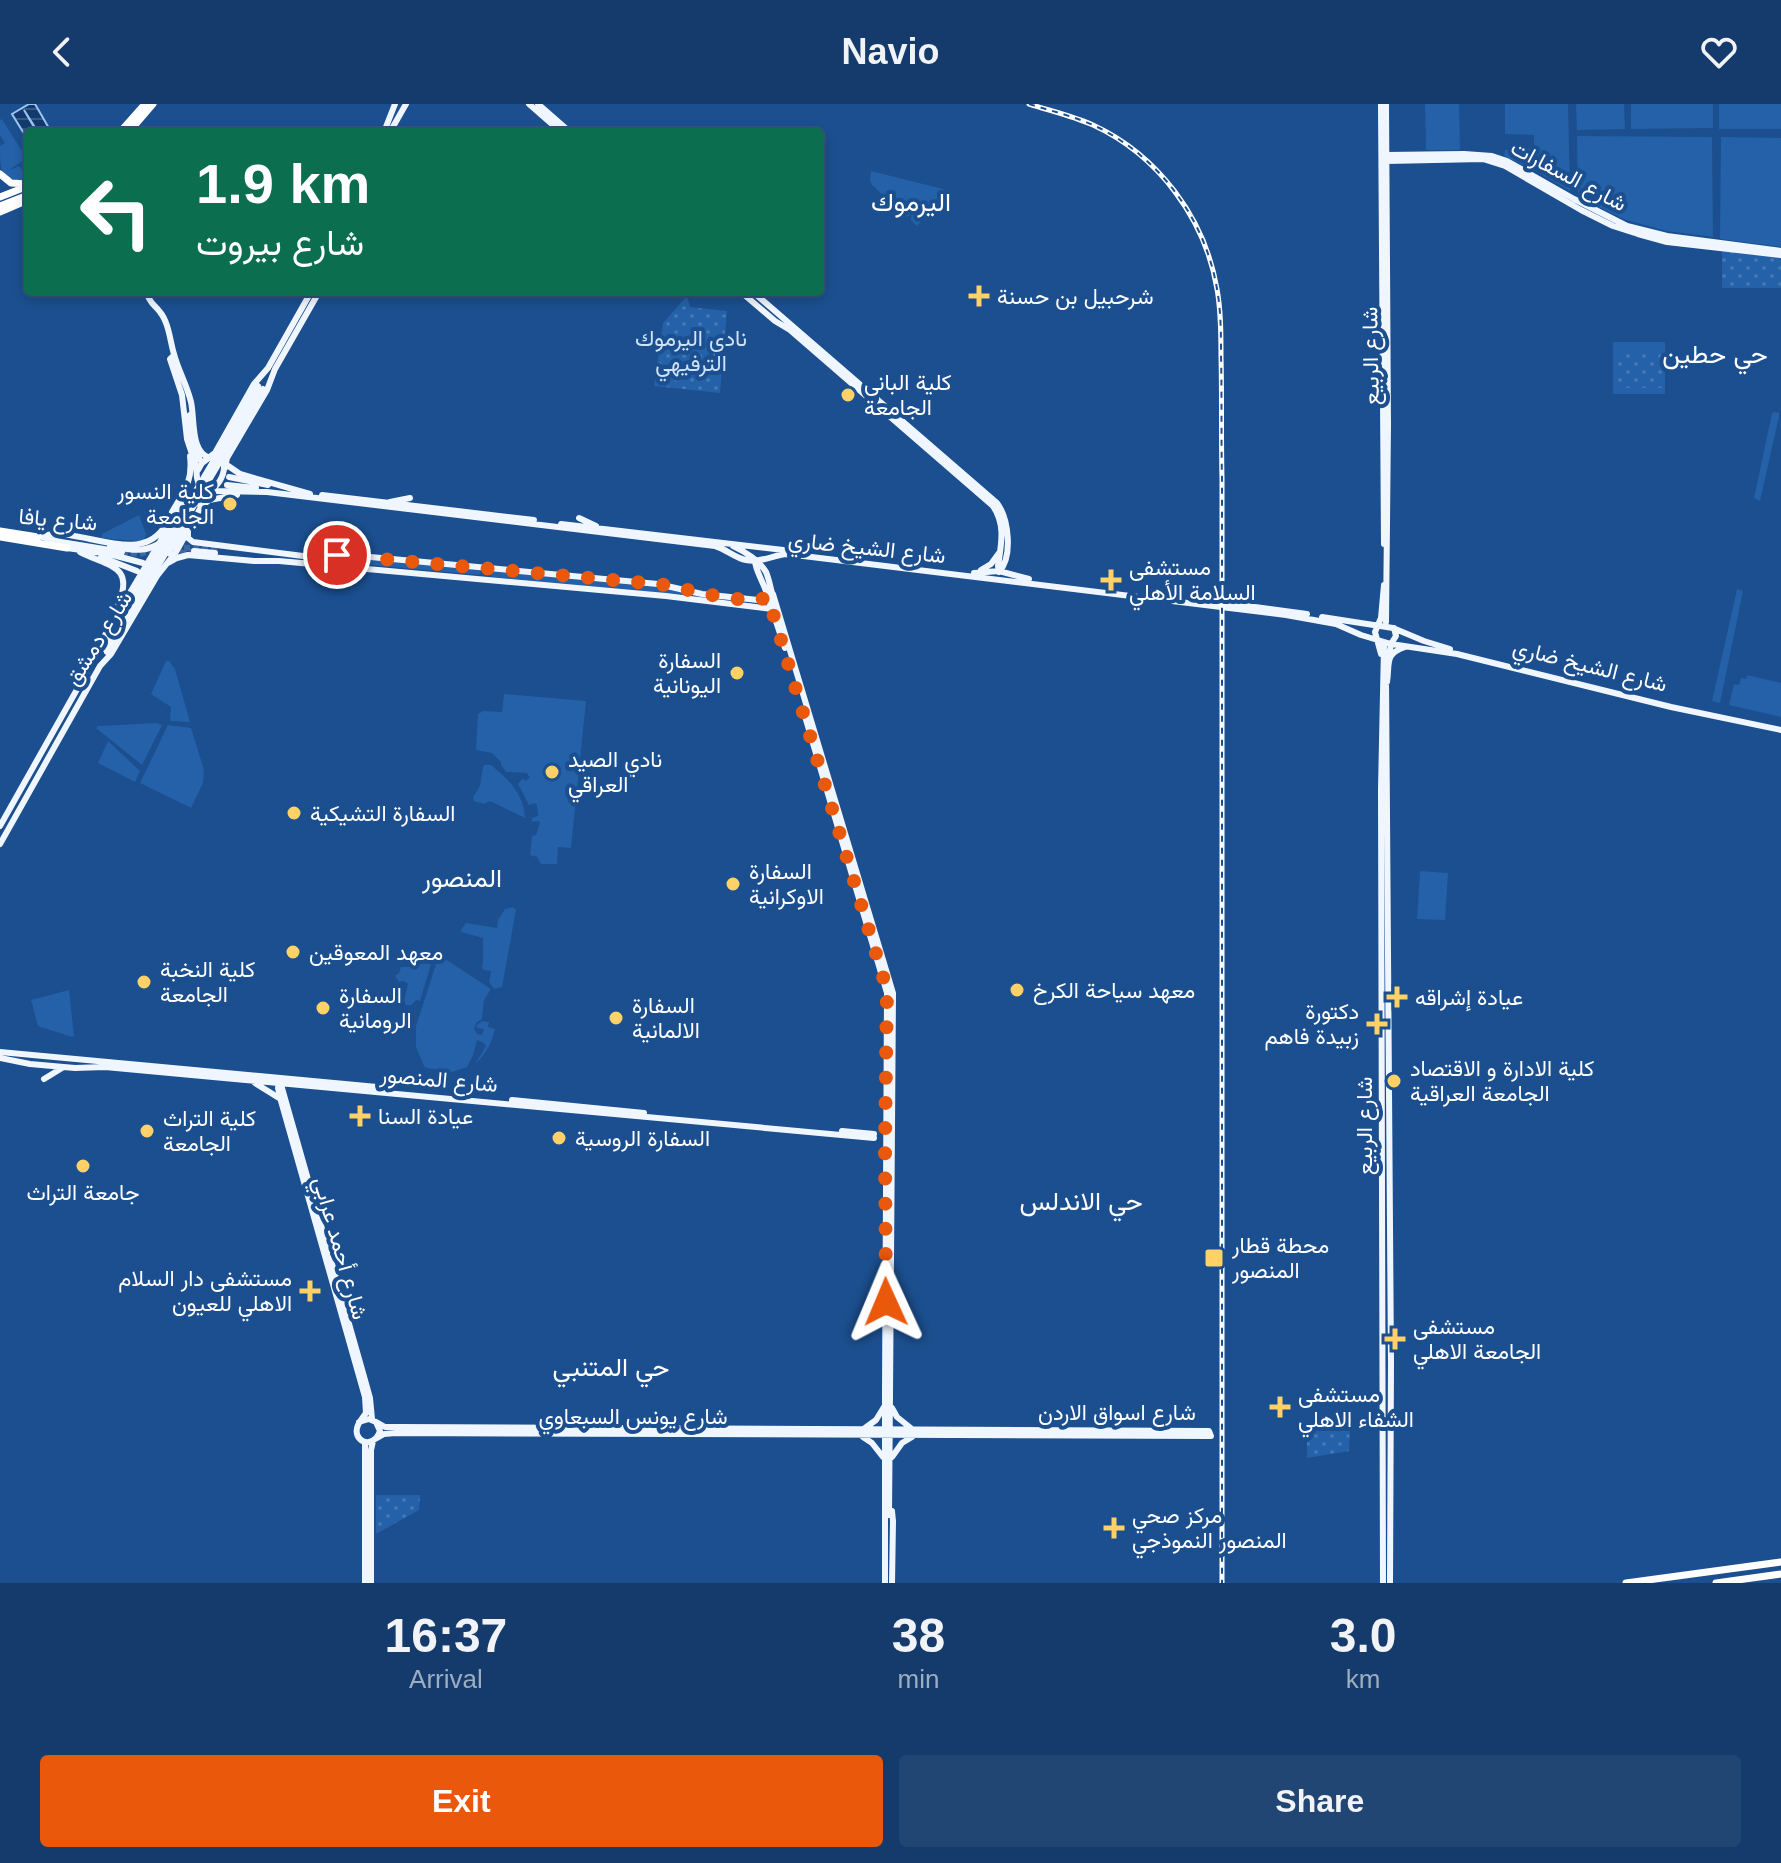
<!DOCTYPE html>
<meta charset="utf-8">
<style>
:root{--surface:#143b6b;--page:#214673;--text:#f1f3f6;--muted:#9dadc1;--line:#33557e;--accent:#ea580c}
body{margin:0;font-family:Arial,Vazirmatn,sans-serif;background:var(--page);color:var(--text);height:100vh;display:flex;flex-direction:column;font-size:30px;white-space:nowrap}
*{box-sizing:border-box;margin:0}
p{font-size:26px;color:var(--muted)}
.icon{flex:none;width:44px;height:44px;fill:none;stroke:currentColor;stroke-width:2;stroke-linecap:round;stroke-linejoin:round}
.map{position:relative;height:1479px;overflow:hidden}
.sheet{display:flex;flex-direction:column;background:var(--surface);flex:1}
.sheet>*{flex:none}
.top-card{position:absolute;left:24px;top:24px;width:800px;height:168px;border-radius:8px;box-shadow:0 4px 12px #0003,0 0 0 2px var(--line);background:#0b6e4f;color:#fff;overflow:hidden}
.pin{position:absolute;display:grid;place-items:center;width:68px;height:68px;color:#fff;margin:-34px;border:4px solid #fff;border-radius:50%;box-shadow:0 2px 8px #0007}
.me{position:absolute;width:88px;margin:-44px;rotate:359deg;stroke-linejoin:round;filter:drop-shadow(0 0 6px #0008)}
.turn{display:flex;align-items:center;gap:28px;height:168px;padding:0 40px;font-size:36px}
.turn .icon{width:104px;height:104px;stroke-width:2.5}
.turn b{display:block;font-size:56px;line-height:68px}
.eta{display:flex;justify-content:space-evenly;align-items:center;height:136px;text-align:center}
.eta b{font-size:48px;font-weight:700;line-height:56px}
.button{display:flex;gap:16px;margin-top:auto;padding:16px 40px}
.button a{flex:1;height:92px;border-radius:8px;background:var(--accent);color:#fff;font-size:32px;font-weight:700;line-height:92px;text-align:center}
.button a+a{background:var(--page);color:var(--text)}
header{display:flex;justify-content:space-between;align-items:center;height:104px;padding:0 40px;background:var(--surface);font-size:36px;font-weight:700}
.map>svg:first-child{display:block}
.grass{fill:#2461a8}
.park{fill:url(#park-dots)}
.water{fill:url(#water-rules);stroke:#9cc4f0;stroke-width:2}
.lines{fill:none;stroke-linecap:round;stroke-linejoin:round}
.major-tunnel{stroke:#3d69a0;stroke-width:6;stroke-dasharray:6 3;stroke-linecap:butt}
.major{stroke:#f0f6ff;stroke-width:6}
.highway{stroke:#fff;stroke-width:7}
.rail-casing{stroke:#fff;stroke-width:5}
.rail{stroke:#1b4f8f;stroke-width:2;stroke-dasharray:6;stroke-linecap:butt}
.major-bridge{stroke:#f0f6ff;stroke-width:6}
.route{stroke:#ea580c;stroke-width:14;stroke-dasharray:0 25.2}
.poi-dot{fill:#ffd166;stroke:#1b4f8f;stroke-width:3}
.labels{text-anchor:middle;stroke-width:8;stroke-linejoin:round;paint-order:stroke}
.street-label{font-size:22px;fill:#fff;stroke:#1b4f8f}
.poi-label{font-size:22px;fill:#fff;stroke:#1b4f8f;text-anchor:start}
.park-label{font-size:22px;fill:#cfe3fa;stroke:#1b4f8f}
.quarter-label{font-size:26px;fill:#fff;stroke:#1b4f8f}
</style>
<header><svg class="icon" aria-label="back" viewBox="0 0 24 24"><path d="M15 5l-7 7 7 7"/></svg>Navio<svg class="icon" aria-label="heart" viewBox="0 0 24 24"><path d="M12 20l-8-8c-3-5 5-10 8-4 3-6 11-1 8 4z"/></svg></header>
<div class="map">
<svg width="1781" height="1479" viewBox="0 0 1781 1479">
<defs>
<pattern id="park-dots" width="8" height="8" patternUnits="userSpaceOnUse" patternTransform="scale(2)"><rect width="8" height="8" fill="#2461a8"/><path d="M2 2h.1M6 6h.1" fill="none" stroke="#4579b5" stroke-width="1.8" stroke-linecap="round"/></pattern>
<pattern id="water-rules" width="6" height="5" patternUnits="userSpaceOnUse" patternTransform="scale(2)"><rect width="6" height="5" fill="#123a6d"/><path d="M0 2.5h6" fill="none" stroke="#365883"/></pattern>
</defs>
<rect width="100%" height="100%" fill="#1b4f8f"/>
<path class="grass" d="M 1425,0 L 1459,0 L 1460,46 L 1426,46 Z
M 1505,0 L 1568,0 L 1570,87 L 1532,65 L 1504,52 L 1505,46 L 1534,44 L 1534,31 L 1505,30 Z
M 1576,0 L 1624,0 L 1625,25 L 1577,26 Z
M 1631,0 L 1713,0 L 1713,24 L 1631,25 Z
M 1719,0 L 1781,0 L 1781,25 L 1719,25 Z
M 2,15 L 26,54 L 8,67 L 19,62 L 26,71 L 28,70 L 28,78 C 0,76 0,68 0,42 L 5,39 L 0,31 L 0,16 Z
M 1577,32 L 1712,33 L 1713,133 L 1667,127 L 1626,116 L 1578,93 Z
M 1721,33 L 1781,34 L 1781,143 L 1720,135 Z
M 871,67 L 939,84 L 945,86 L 917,122 L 911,116 L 912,105 L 910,111 L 906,113 L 872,81 L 870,76 Z
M 1613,238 L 1665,238 L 1665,290 L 1613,290 Z
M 1774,308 L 1779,309 L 1779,312 L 1760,397 L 1754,394 L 1772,309 Z
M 139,411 L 146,430 L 144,436 L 137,437 L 101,434 L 102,430 Z
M 342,453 L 479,466 L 481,469 L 478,471 L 329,457 Z
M 493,467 L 661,482 L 699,491 L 698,492 L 492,473 L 490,471 Z
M 1737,485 L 1743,487 L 1720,599 L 1712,597 Z
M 166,557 L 169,557 L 175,565 L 190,618 L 170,617 L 171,603 L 151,590 Z
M 1747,571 L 1781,579 L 1781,613 L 1729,601 L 1734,580 L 1739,581 L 1741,574 L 1746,575 Z
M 504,590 L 586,597 L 571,744 L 558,743 L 557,760 L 541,760 L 537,753 L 530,751 L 532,732 L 536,731 L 540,719 L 539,717 L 532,718 L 532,714 L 538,712 L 537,701 L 535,699 L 529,701 L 518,680 L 523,674 L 525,677 L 530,674 L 527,669 L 506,668 L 501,661 L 501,658 L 492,649 L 476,646 L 478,610 L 483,607 L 502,608 Z
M 157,619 L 162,621 L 142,661 L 96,624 L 98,622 Z
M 168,621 L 191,624 L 204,666 L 203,679 L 191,704 L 140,679 Z
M 108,637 L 140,667 L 135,678 L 98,659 Z
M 485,661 L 491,661 C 509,676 523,688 525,714 L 490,697 L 484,700 L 474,697 L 473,693 L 480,682 L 483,663 Z
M 1420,767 L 1448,769 L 1445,816 L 1417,815 Z
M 513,803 L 516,806 L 502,883 L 494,885 L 489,878 L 491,867 L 484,866 L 482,863 L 483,860 L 483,834 L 461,828 L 461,826 L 466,819 L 497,824 L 498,816 L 505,805 Z
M 439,851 L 491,885 L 484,896 L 482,915 L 477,918 L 474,924 L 477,930 L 482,931 L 484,925 L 477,924 L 476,922 L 482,917 L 489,918 L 488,923 L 495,925 C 492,939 486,950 475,960 L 486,942 L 484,939 L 477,936 L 473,951 L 467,963 L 452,968 L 427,964 L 424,962 L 416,943 L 416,922 Z
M 429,857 L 432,857 L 420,897 L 416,896 L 411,901 L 406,901 L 404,896 L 408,880 L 404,877 L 399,878 L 395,872 L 399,869 L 401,863 L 407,863 Z
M 69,886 L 74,932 L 72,933 L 38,922 L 31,896 Z"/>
<path class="park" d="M 1722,146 L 1781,153 L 1781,184 L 1722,184 Z
M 687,192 L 690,203 L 727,207 L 720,289 L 654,282 L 663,219 Z
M 1616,247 L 1662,248 L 1662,284 L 1616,284 Z
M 1307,1327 L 1350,1327 L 1349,1347 L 1307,1354 Z
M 376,1391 L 420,1391 L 419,1406 L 376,1430 Z"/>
<path class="water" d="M 29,0 L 35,0 L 50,26 L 47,28 L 38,28 L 24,6 L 37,28 L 28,28 L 28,36 L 12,10 Z"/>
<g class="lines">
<path class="major-tunnel" d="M 175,443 L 219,446
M 122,448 L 139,450 L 156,446
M 173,454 L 180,449 L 194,447"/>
<path class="major" d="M 529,0 L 561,28
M 538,0 L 570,28
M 1381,0 L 1384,440
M 384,28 L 395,0
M 390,28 L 406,0
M 1386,51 L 1464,50 L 1492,52 L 1507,57 L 1574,95 L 1627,122 L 1667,132 L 1781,147
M 1386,57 L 1483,55 L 1505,62 L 1581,106 L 1613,122 L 1638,130 L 1667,138 L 1781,151
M 146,188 C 151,201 153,199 160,208 C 169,219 170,237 174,250 C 178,266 187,281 191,298 C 195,315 190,348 210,354
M 741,188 L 775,217 L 790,226 L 993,402 C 1006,421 1001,441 998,462 L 999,468
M 753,188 L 997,399 C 1009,415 1013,453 999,468
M 174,251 L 170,255 L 182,291 L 187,335 L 196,362 L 197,374 L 199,381 L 204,384 L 215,387 L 267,388 L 715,442 C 726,445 735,454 746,456 C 761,459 773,451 787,450 L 1286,511 L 1336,520 L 1361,531 L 1391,540 L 1457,550 L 1671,603 L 1781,626
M 190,311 L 192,340 L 200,356
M 224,359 L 240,370 L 310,390
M 225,364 L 227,354 L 267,286 L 275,265 L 319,188
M 198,366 L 202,359 L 215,349 L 254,280 L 268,264 L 311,188
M 229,373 L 268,381
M 227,381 L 256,384
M 322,391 L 534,416
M 390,398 L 410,394
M 199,400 C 209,387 225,379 224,361
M 172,408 C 184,387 193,378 190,352
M 579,414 L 596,422
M 561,420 L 792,447
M 188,426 L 188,434 L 193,438 L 303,452 L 321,453 L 349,451 L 658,480 L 702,490 L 758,496 L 768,493
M 38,433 C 76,419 135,463 163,425
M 42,433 L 61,438 L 122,448
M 733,442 C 744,447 760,457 766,468 C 769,475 770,482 772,489
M 67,444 L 109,450 L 143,459
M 194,447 L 215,449
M 80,448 C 109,463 135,461 118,501
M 168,449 L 187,420
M 101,453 L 137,467
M 755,456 C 754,464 764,479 767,490
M 168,459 L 177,454 L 188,451 L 254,457 L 279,457 L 666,492 L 772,505
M 981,466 L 991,460 L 999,449
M 974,469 L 999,467 L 1029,475
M 773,490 L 893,889 L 890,1290
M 767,491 L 785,544
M 1195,495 L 1307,510
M 1322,513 L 1393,524 L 1424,537 L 1450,545
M 1386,518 L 1388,319 L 1386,0
M 1381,550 L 1375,528 L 1381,514 L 1384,481
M 1389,552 L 1391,540 L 1396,532 L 1394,524
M 1386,574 L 1391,1259 L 1390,1479
M 1387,578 C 1390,559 1384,550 1405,543
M 804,609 L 887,889 L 885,1290
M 0,722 L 93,557 L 98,543 L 183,399
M 0,740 L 100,562 L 111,550 L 157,472 L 176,448 L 201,403 L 209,396 L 237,391
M 0,948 L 377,983
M 0,954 L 30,960 L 75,964 L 105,963 L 874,1034
M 44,975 L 62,964
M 255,979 L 279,994
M 279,979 L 278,984 L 281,997 L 365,1293 L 366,1309 C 363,1313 360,1317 358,1321 C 351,1337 373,1347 380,1327 L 376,1318 L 369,1315 L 359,1318
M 279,979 L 282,984 L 365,1276 L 370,1294 L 372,1315
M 512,996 L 644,1009
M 842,1027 L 874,1030
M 885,1291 L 885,1479
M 892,1304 L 897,1313 L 912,1325
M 865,1324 L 876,1316 L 884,1303
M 863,1333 L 872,1339 L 883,1353
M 377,1334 L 384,1330 L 396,1329 L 1211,1332 L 1209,1327 L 1207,1327 L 398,1323 L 385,1323 L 378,1319
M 892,1353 L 902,1339 L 912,1333
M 892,1407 L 893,1417 L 892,1479
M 889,1411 L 890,1291
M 365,1479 L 365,1338
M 371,1479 L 371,1346 L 373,1337
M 1383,1479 L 1381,685 L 1384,542"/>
<path class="highway" d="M 120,28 L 145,0
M 129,28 L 153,0
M 0,70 L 11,79 L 28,80
M 0,93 L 28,82
M 0,102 L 28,91
M 0,108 L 28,96
M 0,427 L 38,433
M 0,433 L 67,444
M 1626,1479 L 1781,1458
M 1716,1479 L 1781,1470"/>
<g class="rail-casing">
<path id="rail" d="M 1029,0 C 1051,7 1073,12 1093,21 C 1158,51 1205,114 1217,185 C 1221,207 1221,229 1221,252 C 1222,292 1221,333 1222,374 L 1222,1479"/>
</g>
<use href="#rail" class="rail"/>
<path class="major-bridge" d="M 110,442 C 130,446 146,450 163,437
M 102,545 L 258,282
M 107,548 L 263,285"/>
</g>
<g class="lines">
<path class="route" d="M 337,451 L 658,480 C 682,483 746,503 768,493 L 887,886 L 885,1043 L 886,1198"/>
</g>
<g class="poi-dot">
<path d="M975 180h8v8h8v8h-8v8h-8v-8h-8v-8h8z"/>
<circle cx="848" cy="291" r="8"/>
<circle cx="230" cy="400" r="8"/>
<path d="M1107 464h8v8h8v8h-8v8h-8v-8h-8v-8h8z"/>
<circle cx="737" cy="569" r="8"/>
<circle cx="552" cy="668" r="8"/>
<circle cx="294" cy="709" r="8"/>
<circle cx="733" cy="780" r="8"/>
<circle cx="293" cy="848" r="8"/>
<circle cx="144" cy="878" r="8"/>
<circle cx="1017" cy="886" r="8"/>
<path d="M1393 881h8v8h8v8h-8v8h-8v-8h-8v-8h8z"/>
<circle cx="323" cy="904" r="8"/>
<circle cx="616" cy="914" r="8"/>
<path d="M1373 908h8v8h8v8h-8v8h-8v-8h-8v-8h8z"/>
<circle cx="1394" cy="977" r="8"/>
<path d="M356 1000h8v8h8v8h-8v8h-8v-8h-8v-8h8z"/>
<circle cx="147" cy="1027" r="8"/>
<circle cx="559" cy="1034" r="8"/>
<circle cx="83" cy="1062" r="8"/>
<rect x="1204" y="1144" width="20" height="20" rx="4"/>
<path d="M306 1175h8v8h8v8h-8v8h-8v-8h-8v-8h8z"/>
<path d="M1391 1223h8v8h8v8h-8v8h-8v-8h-8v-8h8z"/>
<path d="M1276 1291h8v8h8v8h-8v8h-8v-8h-8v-8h8z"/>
<path d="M1110 1412h8v8h8v8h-8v8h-8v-8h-8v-8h8z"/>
</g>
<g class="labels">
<g class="street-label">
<text transform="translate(1569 71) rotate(28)" y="8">شارع السفارات</text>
<text transform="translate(1370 252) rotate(-91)" y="8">شارع الربيع</text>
<text transform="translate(58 415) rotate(5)" y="8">شارع يافا</text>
<text transform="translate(867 443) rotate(6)" y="8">شارع الشيخ ضاري</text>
<text transform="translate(98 534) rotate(-58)" y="8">شارع دمشق</text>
<text transform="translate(1590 561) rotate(14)" y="8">شارع الشيخ ضاري</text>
<text transform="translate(439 975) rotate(5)" y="8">شارع المنصور</text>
<text transform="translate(1364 1022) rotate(-90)" y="8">شارع الربيع</text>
<text transform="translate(341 1144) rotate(74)" y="8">شارع أحمد عرابي</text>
<text x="1117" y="1316">شارع اسواق الاردن</text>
<text x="633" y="1320">شارع يونس السبعاوي</text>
</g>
<g class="poi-label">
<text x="997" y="200">شرحبيل بن حسنة</text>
<text x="864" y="286">كلية الباني<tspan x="864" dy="25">الجامعة</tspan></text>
<text x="214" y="395" text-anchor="end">كلية النسور<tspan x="214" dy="25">الجامعة</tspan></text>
<text x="1129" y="471">مستشفى<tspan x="1129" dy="25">السلامة الأهلي</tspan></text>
<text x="721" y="564" text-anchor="end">السفارة<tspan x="721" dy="25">اليونانية</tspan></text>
<text x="568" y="663">نادي الصيد<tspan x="568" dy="25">العراقي</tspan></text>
<text x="310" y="717">السفارة التشيكية</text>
<text x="749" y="775">السفارة<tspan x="749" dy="25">الاوكرانية</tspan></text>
<text x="309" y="856">معهد المعوقين</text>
<text x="160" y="873">كلية النخبة<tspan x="160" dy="25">الجامعة</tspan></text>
<text x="1033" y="894">معهد سياحة الكرخ</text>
<text x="339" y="899">السفارة<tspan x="339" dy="25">الرومانية</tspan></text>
<text x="1415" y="901">عيادة إشراقه</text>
<text x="632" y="909">السفارة<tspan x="632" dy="25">الالمانية</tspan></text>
<text x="1359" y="915" text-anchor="end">دكتورة<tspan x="1359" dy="25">زبيدة فاهم</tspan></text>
<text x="1410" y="972">كلية الادارة و الاقتصاد<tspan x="1410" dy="25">الجامعة العراقية</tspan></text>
<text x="378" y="1020">عيادة السنا</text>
<text x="163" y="1022">كلية التراث<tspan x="163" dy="25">الجامعة</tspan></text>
<text x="575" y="1042">السفارة الروسية</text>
<text x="83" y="1096" text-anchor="middle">جامعة التراث</text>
<text x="1232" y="1149">محطة قطار<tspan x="1232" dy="25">المنصور</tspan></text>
<text x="292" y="1182" text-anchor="end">مستشفى دار السلام<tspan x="292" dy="25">الاهلي للعيون</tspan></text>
<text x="1413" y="1230">مستشفى<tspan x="1413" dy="25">الجامعة الاهلي</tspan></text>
<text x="1298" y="1298">مستشفى<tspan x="1298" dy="25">الشفاء الاهلي</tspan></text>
<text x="1132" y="1419">مركز صحي<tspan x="1132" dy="25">المنصور النموذجي</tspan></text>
</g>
<g class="park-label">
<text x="691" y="242">نادي اليرموك<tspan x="691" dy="25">الترفيهي</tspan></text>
</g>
<g class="quarter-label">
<text x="911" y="107">اليرموك</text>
<text x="1715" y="259">حي حطين</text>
<text x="462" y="783">المنصور</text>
<text x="1081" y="1106">حي الاندلس</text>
<text x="611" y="1272">حي المتنبي</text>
</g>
</g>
</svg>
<div class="pin" style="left:337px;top:451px;background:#d93025"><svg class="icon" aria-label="arrive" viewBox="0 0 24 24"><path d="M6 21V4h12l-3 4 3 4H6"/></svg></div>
<svg class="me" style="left:886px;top:1198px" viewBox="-20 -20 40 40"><path d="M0-17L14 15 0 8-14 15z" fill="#ea580c" stroke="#fff" stroke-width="4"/></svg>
<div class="top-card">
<div class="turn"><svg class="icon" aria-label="left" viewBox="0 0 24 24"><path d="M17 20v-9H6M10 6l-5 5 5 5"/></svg><div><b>1.9 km</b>شارع بيروت</div></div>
</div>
</div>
<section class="sheet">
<div class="eta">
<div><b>16:37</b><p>Arrival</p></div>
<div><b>38</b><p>min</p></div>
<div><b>3.0</b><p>km</p></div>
</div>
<div class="button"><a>Exit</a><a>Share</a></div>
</section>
